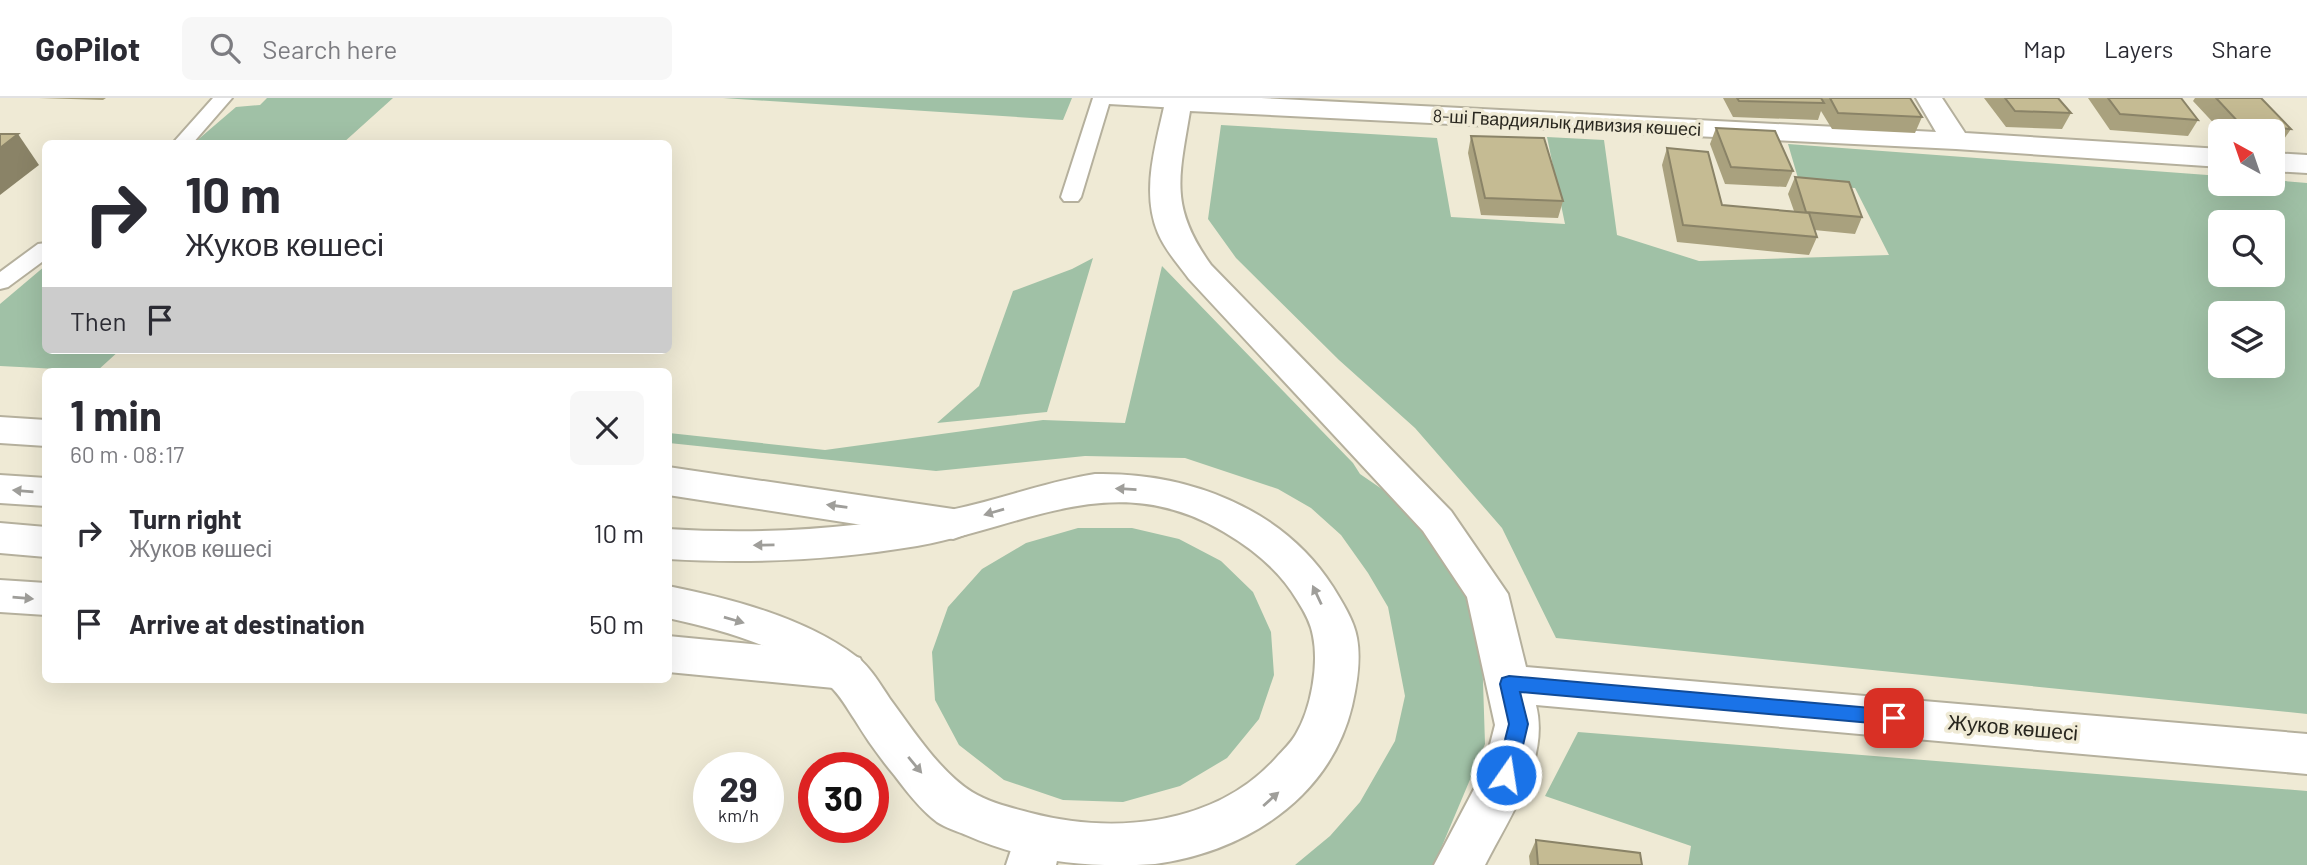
<!DOCTYPE html>
<meta charset="utf-8">
<style>
:root{--surface:#fff;--page:#f7f7f7;--text:#2b2b33;--muted:#7c7c81;--line:#e1e1e2}
body{margin:0;font-family:Barlow,sans-serif;background:var(--page);color:var(--text);height:100vh;display:flex;flex-direction:column;font-size:26px;white-space:nowrap}
*{box-sizing:border-box;margin:0}
p{font-size:23px;color:var(--muted)}
.icon{flex:none;width:38px;height:38px;fill:none;stroke:currentColor;stroke-width:2;stroke-linecap:round;stroke-linejoin:round}
.map{position:relative;flex:1;overflow:hidden}
.details{position:absolute;left:42px;top:270px;width:630px;height:315px;display:flex;flex-direction:column;background:var(--surface);border-radius:10px;box-shadow:0 7px 28px #0002}
.details>*{flex:none}
.top-card{position:absolute;left:42px;top:42px;width:630px;height:214px;border-radius:10px;box-shadow:0 7px 28px #0002;background:#fff;color:var(--text);overflow:hidden}
.needle{width:46px;rotate:320deg}
.controls{position:absolute;left:2208px;top:21px;display:grid;gap:14px}
.controls a{display:grid;place-items:center;width:77px;height:77px;border-radius:10px;background:var(--surface);box-shadow:0 7px 28px #0002;font-size:35px}
.speed{position:absolute;left:693px;top:654px;display:flex;gap:14px;font-size:35px;font-weight:700;text-align:center}
.speed>*{display:grid;place-content:center;width:91px;height:91px;border-radius:50%;background:var(--surface);box-shadow:0 7px 28px #0002;line-height:1}
.speed small{font-size:18px;font-weight:400}
.speed .limit{border:10px solid #d22;background:#fff;color:#111}
.pin{position:absolute;display:grid;place-items:center;width:60px;height:60px;color:#fff;margin:-30px;border-radius:14px;box-shadow:0 4px 10px #0006}
.me{position:absolute;width:77px;margin:-38px;rotate:13deg;stroke-linejoin:round;filter:drop-shadow(0 0 5px #0008)}
.turn{display:flex;align-items:center;gap:24px;height:147px;padding:0 28px;font-size:32px}
.turn .icon{width:91px;height:91px;stroke-width:2.5}
.turn b{display:block;font-size:49px;line-height:60px}
.then{display:flex;align-items:center;height:66px;padding:0 28px;background:#0003;gap:14px;font-size:26px}
.round{display:grid;place-items:center;flex:none;width:74px;height:74px;border-radius:10px;background:var(--page)}
.summary{display:flex;align-items:center;justify-content:space-between;height:119px;padding:0 28px}
h1{font-size:42px;font-weight:700;line-height:52px}
ul{padding:0;list-style:none}
li{display:flex;align-items:center;gap:21px;height:91px;padding:0 28px}
li div{flex:1}
li b{display:block;font-size:26px}
li em{font-style:normal}
header{display:flex;align-items:center;gap:42px;box-sizing:border-box;height:98px;padding:0 35px;background:var(--surface);border-bottom:2px solid var(--line)}
header strong{font-size:33px}
nav{display:flex;gap:38px;margin-inline-start:auto;font-size:24px}
.search{width:490px;height:63px;background:var(--page);display:flex;align-items:center;gap:18px;box-sizing:border-box;padding:0 24px;border-radius:10px;color:var(--muted);font-size:26px}
.map>svg:first-child{display:block}
.green{fill:#a0c1a6;fill-rule:evenodd}
.lines{fill:none;stroke-linecap:round;stroke-linejoin:round}
.service-casing{stroke:#b5b09d;stroke-width:4}
.minor-casing{stroke:#b5b09d;stroke-width:4}
.tertiary-casing{stroke:#b5b09d;stroke-width:4}
.secondary-casing{stroke:#b5b09d;stroke-width:4}
.primary-casing{stroke:#b5b09d;stroke-width:4}
.service{fill:#fff;fill-rule:evenodd}
.minor{fill:#fff;fill-rule:evenodd}
.tertiary{fill:#fff;fill-rule:evenodd}
.secondary{fill:#fff;fill-rule:evenodd}
.primary{fill:#fff;fill-rule:evenodd}
.wall{fill:#a9a17e}
.shaded-wall{fill:#8a8367}
.building{fill:#c5bb93;stroke:#8a8367;stroke-width:2}
.oneway{fill:#9f9e9a}
.route{fill:#1a73e8;stroke:#114b97;stroke-width:2}
.labels{text-anchor:middle;stroke-width:7;stroke-linejoin:round;paint-order:stroke}
.far-street-label{font-size:18px;fill:#29271f;stroke:#efead5}
.street-label{font-size:21px;fill:#29271f;stroke:#efead5}
</style>
<header>
<strong>GoPilot</strong>
<div class="search"><svg class="icon" aria-label="search" viewBox="0 0 24 24"><circle cx="10" cy="10" r="6"/><path d="M15 15l6 6"/></svg>Search here</div>
<nav><a>Map</a><a>Layers</a><a>Share</a></nav>
</header>
<div class="map">
<svg width="2307" height="767" viewBox="0 0 2307 767">
<rect width="100%" height="100%" fill="#efead5"/>
<path class="green" d="M 267,0 L 393,0 L 343,45 L 194,45 L 236,9 L 260,7 Z
M 723,0 L 1072,0 L 1063,22 Z
M 1221,27 L 1437,40 L 1451,119 L 1565,126 L 1547,39 L 1604,42 L 1617,137 L 1699,163 L 1889,157 L 1855,90 L 1800,87 L 1788,46 L 2221,78 L 2221,86 L 2273,86 L 2273,82 L 2307,85 L 2307,616 L 1556,540 L 1502,430 L 1415,330 L 1339,262 L 1236,160 L 1208,121 ZM 2221,124 L 2273,124 L 2273,177 L 2221,177 ZM 2221,215 L 2273,215 L 2273,268 L 2221,268 Z
M 1093,160 L 1047,314 L 937,325 L 979,288 L 1013,193 L 1072,171 Z
M 45,168 L 46,252 L 120,252 L 97,273 L 0,268 L 0,206 Z
M 1162,168 L 1353,365 L 1360,376 L 1395,400 L 1434,449 L 1481,521 L 1485,646 L 1434,767 L 1295,767 L 1330,738 L 1360,704 L 1395,643 L 1405,598 L 1388,509 L 1368,475 L 1341,437 L 1311,410 L 1278,391 L 1185,360 L 1085,358 L 936,373 L 669,345 L 669,335 L 825,352 L 1043,322 L 1125,325 Z
M 1078,430 L 1132,430 L 1179,441 L 1221,463 L 1253,494 L 1271,534 L 1274,577 L 1259,621 L 1227,660 L 1180,688 L 1123,704 L 1063,702 L 1004,682 L 959,647 L 935,602 L 932,554 L 948,509 L 982,471 L 1026,445 Z
M 1578,634 L 2307,693 L 2307,767 L 1688,767 L 1691,748 L 1545,698 Z"/>
<g class="lines">
<g class="service-casing">
<path id="service" d="M 213,0 L 232,0 L 192,46 L 172,46 Z
M 1184,0 L 1187,4 L 1178,10 L 1109,6 L 1081,99 L 1078,103 L 1064,103 L 1061,99 L 1093,0 Z
M 46,145 L 46,161 L 8,189 L 0,191 L 0,174 L 38,146 Z"/>
</g>
<g class="minor-casing">
<path id="minor" d="M 1166,0 L 1261,0 L 1936,34 L 1916,0 L 1942,0 L 1965,35 L 2221,51 L 2221,69 L 1956,51 L 1190,13 C 1179,80 1169,108 1211,167 L 1451,413 L 1508,496 L 1526,569 L 2307,636 L 2307,676 L 1536,607 C 1550,662 1509,719 1485,767 L 1434,767 L 1483,674 L 1495,627 L 1467,499 L 1423,433 L 1189,181 C 1178,166 1165,152 1158,135 C 1140,92 1157,43 1166,0 Z
M 2273,55 L 2307,57 L 2307,75 L 2273,73 Z"/>
</g>
<g class="tertiary-casing">
<path id="tertiary" d="M 1035,727 L 1053,734 L 1060,750 L 1056,767 L 1006,767 L 1017,734 Z"/>
</g>
<g class="secondary-casing">
<path id="secondary" d="M 1095,376 C 1186,374 1282,409 1333,489 C 1342,504 1354,522 1357,540 C 1361,562 1357,586 1352,608 C 1330,700 1245,754 1155,766 C 1143,767 1130,767 1118,767 C 1064,767 1016,759 966,737 C 957,733 946,730 937,724 C 921,712 907,694 895,678 C 880,660 867,642 855,622 C 847,610 840,597 829,587 C 786,549 723,532 668,520 L 668,488 C 732,501 804,519 857,559 C 871,570 880,586 890,601 C 913,632 939,673 972,694 C 990,705 1012,710 1031,715 C 1115,737 1216,727 1276,660 C 1283,652 1291,645 1296,636 C 1311,611 1319,567 1313,538 C 1311,525 1304,513 1297,502 C 1280,473 1253,451 1224,434 C 1115,369 1027,428 917,448 C 834,462 752,466 668,461 L 668,431 C 763,437 857,431 950,412 C 999,402 1045,384 1095,376 Z
M 0,377 L 46,380 L 46,408 L 0,405 Z
M 0,425 L 46,429 L 46,459 L 0,455 Z"/>
</g>
<g class="primary-casing">
<path id="primary" d="M 0,319 L 46,322 L 46,348 L 0,345 Z
M 668,369 L 953,411 L 967,416 L 973,426 L 967,436 L 953,441 L 668,397 Z
M 0,482 L 46,485 L 46,517 L 0,514 Z
M 668,538 L 844,555 L 860,560 L 866,573 L 860,586 L 844,591 L 668,574 Z"/>
</g>
<use href="#service" class="service"/>
<use href="#minor" class="minor"/>
<use href="#tertiary" class="tertiary"/>
<use href="#secondary" class="secondary"/>
<use href="#primary" class="primary"/>
</g>
<path class="wall" d="M 39,0 L 106,0 L 103,2 Z
M 1723,0 L 1910,0 L 1922,19 L 1915,35 L 1832,31 L 1821,13 L 1818,22 L 1733,19 Z
M 1984,0 L 2058,0 L 2071,15 L 2062,31 L 2006,29 Z
M 2088,0 L 2181,0 L 2198,22 L 2188,38 L 2110,32 Z
M 2195,0 L 2261,0 L 2291,31 L 2280,47 L 2273,47 L 2273,33 L 2221,33 L 2193,3 Z
M 1716,30 L 1793,73 L 1786,89 L 1725,86 L 1710,46 Z
M 1471,38 L 1563,103 L 1558,120 L 1481,117 L 1468,55 Z
M 1667,50 L 1722,107 L 1794,113 L 1788,96 L 1795,79 L 1862,119 L 1855,136 L 1814,132 L 1817,139 L 1809,157 L 1677,144 L 1662,67 Z
M 1536,742 L 1642,767 L 1530,767 L 1529,758 Z"/>
<path class="shaded-wall" d="M 18,36 L 39,67 L 0,97 L 0,50 Z"/>
<path class="building" d="M 1737,0 L 1821,0 L 1824,5 L 1739,3 Z
M 1830,0 L 1910,0 L 1922,19 L 1838,15 Z
M 2005,0 L 2058,0 L 2071,15 L 2015,13 Z
M 2108,0 L 2181,0 L 2198,22 L 2120,16 Z
M 2216,0 L 2261,0 L 2291,31 L 2242,28 Z
M 1716,30 L 1775,33 L 1793,73 L 1731,69 Z
M 0,36 L 18,36 L 0,50 Z
M 1471,38 L 1544,40 L 1563,103 L 1485,100 Z
M 1667,50 L 1708,54 L 1722,107 L 1809,115 L 1817,139 L 1683,127 Z
M 1795,79 L 1849,84 L 1862,119 L 1806,114 Z
M 1536,742 L 1640,755 L 1642,767 L 1538,767 Z"/>
<defs><path id="oneway-solid" d="M-6-.8H1V-3.2L6.5 0L1 3.2V.8H-6Z" transform="scale(1.75)"/></defs>
<g class="oneway">
<use href="#oneway-solid" transform="translate(1126 391) rotate(-177)"/>
<use href="#oneway-solid" transform="translate(23 393) rotate(-175)"/>
<use href="#oneway-solid" transform="translate(837 408) rotate(-172)"/>
<use href="#oneway-solid" transform="translate(994 414) rotate(164)"/>
<use href="#oneway-solid" transform="translate(764 447) rotate(179)"/>
<use href="#oneway-solid" transform="translate(1317 497) rotate(-115)"/>
<use href="#oneway-solid" transform="translate(23 500) rotate(5)"/>
<use href="#oneway-solid" transform="translate(734 522) rotate(16)"/>
<use href="#oneway-solid" transform="translate(915 667) rotate(50)"/>
<use href="#oneway-solid" transform="translate(1271 701) rotate(-42)"/>
</g>
<path class="route" d="M 1509,578 L 1894,612 L 1901,614 L 1904,620 L 1901,625 L 1894,627 L 1520,594 L 1528,626 L 1516,677 L 1513,683 L 1506,686 L 1499,683 L 1496,677 L 1509,626 L 1500,586 L 1502,580 Z"/>
<g class="labels">
<g class="far-street-label">
<text transform="translate(1567 25) rotate(3)" y="6">8-ші Гвардиялық дивизия көшесі</text>
</g>
<g class="street-label">
<text transform="translate(2013 630) rotate(5)" y="7">Жуков көшесі</text>
</g>
</g>
</svg>
<div class="controls">
<a><svg class="needle" viewBox="-14 -14 28 28"><path d="M0-13l5 13h-10z" fill="#e53935"/><path d="M0 13l5-13h-10z" fill="#7c7c81"/></svg></a>
<a><svg class="icon" aria-label="search" viewBox="0 0 24 24"><circle cx="10" cy="10" r="6"/><path d="M15 15l6 6"/></svg></a>
<a><svg class="icon" aria-label="layers" viewBox="0 0 24 24"><path d="M12 4l9 5-9 5-9-5zM3 14l9 5 9-5"/></svg></a>
</div>
<div class="speed"><div>29<small>km/h</small></div><div class="limit">30</div></div>
<div class="pin" style="left:1894px;top:620px;background:#d93025"><svg class="icon" aria-label="arrive" viewBox="0 0 24 24"><path d="M6 21V4h12l-3 4 3 4H6"/></svg></div>
<svg class="me" style="left:1506px;top:677px" viewBox="-20 -20 40 40"><circle r="17" fill="#1a73e8" stroke="#fff" stroke-width="3"/><path d="M0-11L8 9 0 5-8 9z" fill="#fff"/></svg>
<div class="top-card">
<div class="turn"><svg class="icon" aria-label="right" viewBox="0 0 24 24"><path d="M7 20v-9h11M14 6l5 5-5 5"/></svg><div><b>10 m</b>Жуков көшесі</div></div>
<div class="then">Then<svg class="icon" aria-label="arrive" viewBox="0 0 24 24"><path d="M6 21V4h12l-3 4 3 4H6"/></svg></div>
</div>
<section class="details">
<div class="summary"><div><h1>1 min</h1><p>60 m · 08:17</p></div><a class="round"><svg class="icon" aria-label="close" viewBox="0 0 24 24"><path d="M6 6l12 12M18 6L6 18"/></svg></a></div>
<ul>
<li><svg class="icon" aria-label="right" viewBox="0 0 24 24"><path d="M7 20v-9h11M14 6l5 5-5 5"/></svg><div><b>Turn right</b><p>Жуков көшесі</p></div><em>10 m</em></li>
<li><svg class="icon" aria-label="arrive" viewBox="0 0 24 24"><path d="M6 21V4h12l-3 4 3 4H6"/></svg><div><b>Arrive at destination</b></div><em>50 m</em></li>
</ul>
</section>
</div>
